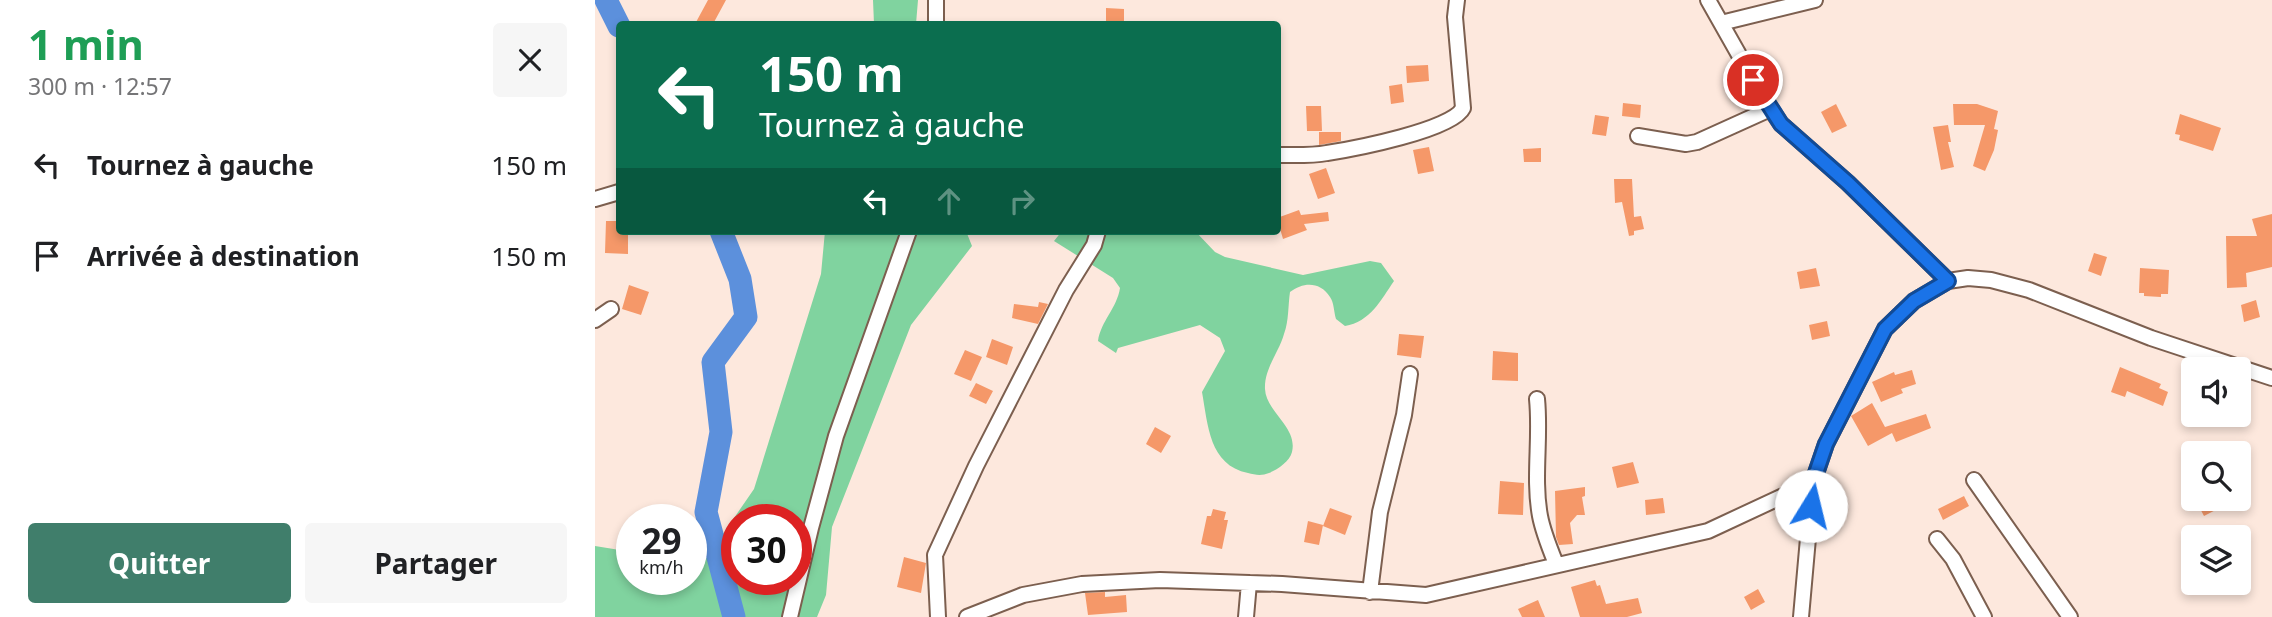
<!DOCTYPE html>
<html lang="fr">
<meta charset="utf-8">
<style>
:root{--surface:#fff;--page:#f6f6f6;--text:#202124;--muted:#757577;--accent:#407e6b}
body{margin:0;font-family:"Noto Sans",sans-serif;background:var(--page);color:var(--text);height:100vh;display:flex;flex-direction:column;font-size:26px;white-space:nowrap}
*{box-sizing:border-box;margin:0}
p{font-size:23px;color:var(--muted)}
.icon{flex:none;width:38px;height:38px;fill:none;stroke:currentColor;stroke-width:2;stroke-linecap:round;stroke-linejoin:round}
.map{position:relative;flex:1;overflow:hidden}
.sheet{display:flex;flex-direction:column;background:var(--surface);width:595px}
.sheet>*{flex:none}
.guide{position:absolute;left:21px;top:21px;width:665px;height:214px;border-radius:7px;box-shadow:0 4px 10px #0003;background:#0b6e4f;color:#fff;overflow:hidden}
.controls{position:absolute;left:1586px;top:357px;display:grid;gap:14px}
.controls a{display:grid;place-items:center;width:70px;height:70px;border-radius:7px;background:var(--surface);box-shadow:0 4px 10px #0003;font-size:35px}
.speed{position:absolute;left:21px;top:504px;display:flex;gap:14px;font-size:35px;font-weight:700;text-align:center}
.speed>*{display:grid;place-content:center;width:91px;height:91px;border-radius:50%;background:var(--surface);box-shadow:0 4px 10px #0003;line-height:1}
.speed small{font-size:18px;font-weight:400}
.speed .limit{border:10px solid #d22;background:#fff;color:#111}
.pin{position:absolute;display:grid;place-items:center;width:60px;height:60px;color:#fff;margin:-30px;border:4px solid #fff;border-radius:50%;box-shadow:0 2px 7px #0007}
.me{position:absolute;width:77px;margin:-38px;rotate:9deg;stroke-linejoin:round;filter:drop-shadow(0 0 5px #0008)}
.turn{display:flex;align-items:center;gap:24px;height:147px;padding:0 28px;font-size:32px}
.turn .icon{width:91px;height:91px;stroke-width:2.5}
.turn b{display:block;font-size:49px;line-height:60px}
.lanes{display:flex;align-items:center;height:66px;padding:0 28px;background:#0003;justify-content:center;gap:35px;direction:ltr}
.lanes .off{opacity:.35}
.round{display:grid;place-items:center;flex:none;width:74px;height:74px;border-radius:7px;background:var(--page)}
.summary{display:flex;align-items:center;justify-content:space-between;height:119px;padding:0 28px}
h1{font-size:42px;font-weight:700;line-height:52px;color:#1e9e55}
.primary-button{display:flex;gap:14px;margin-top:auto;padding:14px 28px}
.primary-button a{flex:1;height:80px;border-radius:7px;background:var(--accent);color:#fff;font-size:28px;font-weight:700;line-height:80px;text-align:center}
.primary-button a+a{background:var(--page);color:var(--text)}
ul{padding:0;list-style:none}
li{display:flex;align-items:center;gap:21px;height:91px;padding:0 28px}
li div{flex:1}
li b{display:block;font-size:26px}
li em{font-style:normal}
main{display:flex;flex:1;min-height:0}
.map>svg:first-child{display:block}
.green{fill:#80d39f;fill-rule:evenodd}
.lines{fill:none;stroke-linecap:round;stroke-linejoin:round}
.river{stroke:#5c90dc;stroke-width:23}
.building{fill:#f59869}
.minor-casing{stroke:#7c5f4f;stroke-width:18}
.minor{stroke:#fff;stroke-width:14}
.route-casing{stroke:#114b97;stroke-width:18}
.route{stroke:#1a73e8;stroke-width:12}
</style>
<main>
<section class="sheet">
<div class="summary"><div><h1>1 min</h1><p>300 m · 12:57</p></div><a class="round"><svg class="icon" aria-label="close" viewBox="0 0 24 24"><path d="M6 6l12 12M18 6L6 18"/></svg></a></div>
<ul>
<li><svg class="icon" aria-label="left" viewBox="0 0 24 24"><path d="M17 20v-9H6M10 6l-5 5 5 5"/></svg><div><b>Tournez à gauche</b></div><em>150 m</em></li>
<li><svg class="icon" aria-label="arrive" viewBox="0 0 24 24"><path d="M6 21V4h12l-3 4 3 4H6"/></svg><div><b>Arrivée à destination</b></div><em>150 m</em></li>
</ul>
<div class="primary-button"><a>Quitter</a><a>Partager</a></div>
</section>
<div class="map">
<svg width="1677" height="617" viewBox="0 0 1677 617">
<rect width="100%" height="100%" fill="#fde8dd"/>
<path class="green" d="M 278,0 L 323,0 L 321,24 L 279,24 Z
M 230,231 L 371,231 L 377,246 L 316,325 L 237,527 L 231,595 L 222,617 L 0,617 L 0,546 L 37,552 L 37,579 L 96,579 L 96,562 L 108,563 L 159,489 L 226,274 ZM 142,520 L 201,520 L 201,579 L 142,579 Z
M 467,231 L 600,231 L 620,252 L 630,257 L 708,275 L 775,261 L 786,263 L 799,281 C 786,300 775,322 750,326 L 741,319 C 739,313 739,302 735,297 C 725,281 708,282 695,292 C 693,305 694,321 689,334 C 684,352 669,369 670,389 C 671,412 703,427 697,452 C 695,461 682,470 674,473 C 667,476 660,475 653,473 C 614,465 613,425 607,392 L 630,351 L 625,338 L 605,325 L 523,348 L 521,353 L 503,341 C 506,321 522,308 525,288 L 518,278 L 459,241 Z"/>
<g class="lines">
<path class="river" d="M 11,0 L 24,26
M 126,231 L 145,279 L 151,317 L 118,362 L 126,432 L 111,512 L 139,617"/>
</g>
<path class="building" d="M 113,0 L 131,0 L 118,24 L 100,24 Z
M 511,8 L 529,9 L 529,23 L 511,22 Z
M 833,65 L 834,81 L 812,83 L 811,66 Z
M 807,84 L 809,102 L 796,104 L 794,86 Z
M 1028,103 L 1046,105 L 1045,118 L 1027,116 Z
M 1241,104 L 1252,126 L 1237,133 L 1226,112 Z
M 1358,104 L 1382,104 L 1403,111 L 1399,129 L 1403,130 L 1399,150 L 1390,171 L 1378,166 L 1390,125 L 1359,125 Z
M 711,106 L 726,106 L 727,131 L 712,131 Z
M 1585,114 L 1626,128 L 1618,151 L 1584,140 L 1585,135 L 1580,134 Z
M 1000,115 L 1014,117 L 1011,136 L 997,134 Z
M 1353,125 L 1356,142 L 1353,142 L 1359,167 L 1346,170 L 1338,127 Z
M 724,132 L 746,132 L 746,141 L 724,145 Z
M 834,147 L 839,171 L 823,174 L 818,150 Z
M 946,148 L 946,162 L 929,162 L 928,149 Z
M 731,168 L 740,193 L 723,199 L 714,174 Z
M 1019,179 L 1037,179 L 1039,217 L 1046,216 L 1049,229 L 1039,231 L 1039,235 L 1034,236 L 1027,202 L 1020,203 Z
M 704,210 L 706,215 L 733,212 L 734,221 L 709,224 L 712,230 L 688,239 L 682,218 Z
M 1677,214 L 1677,267 L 1651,273 L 1652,287 L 1632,288 L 1631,236 L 1662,236 L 1657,219 Z
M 11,221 L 24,221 L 24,231 L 33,231 L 33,254 L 10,253 Z
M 1499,253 L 1512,257 L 1506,276 L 1493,271 Z
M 1221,268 L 1225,286 L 1205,289 L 1202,272 Z
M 1545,268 L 1574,270 L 1573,294 L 1566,294 L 1566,297 L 1549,296 L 1549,293 L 1544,293 Z
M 34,285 L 54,292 L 46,315 L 27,309 Z
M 1661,300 L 1665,317 L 1649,322 L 1646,305 Z
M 444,302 L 453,304 L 443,324 L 417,318 L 419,304 L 443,307 Z
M 1232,321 L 1235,336 L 1217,340 L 1214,325 Z
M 804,334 L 829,336 L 826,358 L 802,355 Z
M 397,339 L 418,347 L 412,365 L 391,357 Z
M 370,350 L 387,357 L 376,381 L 359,374 Z
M 898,351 L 923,353 L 923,381 L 897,380 Z
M 1525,367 L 1566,384 L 1564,388 L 1573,392 L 1568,406 L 1532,391 L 1530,397 L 1516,392 Z
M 1317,370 L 1321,384 L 1306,389 L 1308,393 L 1286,402 L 1277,382 L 1299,372 L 1300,375 Z
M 381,383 L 398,391 L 391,404 L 374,396 Z
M 1277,403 L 1290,427 L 1331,414 L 1336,428 L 1301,442 L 1297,433 L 1273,446 L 1256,416 Z
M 560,427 L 576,436 L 566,453 L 551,444 Z
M 1038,462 L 1044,483 L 1022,488 L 1017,467 Z
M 905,481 L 929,483 L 928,515 L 903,514 Z
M 990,487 L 990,496 L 987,497 L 990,515 L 982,515 L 975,523 L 978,544 L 964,545 L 961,537 L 960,491 Z
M 1369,496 L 1374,506 L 1348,520 L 1343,509 Z
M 1068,498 L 1070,513 L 1051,515 L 1050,500 Z
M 1600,499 L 1642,499 L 1609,516 Z
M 735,508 L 757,516 L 750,535 L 728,526 Z
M 618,509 L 631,512 L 629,520 L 633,520 L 627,549 L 606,544 L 612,516 L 616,516 Z
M 713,521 L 728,525 L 724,545 L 709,542 Z
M 309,557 L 331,563 L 326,593 L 302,587 Z
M 1000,580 L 1002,586 L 1005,585 L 1011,604 L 1043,598 L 1047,613 L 1032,617 L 985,617 L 976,587 Z
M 1163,589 L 1170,602 L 1156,610 L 1149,597 Z
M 510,592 L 510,597 L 531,595 L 532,612 L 493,615 L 490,593 Z
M 943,600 L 950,617 L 927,617 L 923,609 Z"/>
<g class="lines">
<g class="minor-casing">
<path id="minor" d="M 341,0 L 341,24
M 1113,0 L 1169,99 L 1186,124 L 1253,183 L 1353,281
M 1126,23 L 1220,0
M 1043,136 L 1091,144 L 1102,142 L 1175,109
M 682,155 C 699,155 716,156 732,153 C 758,149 858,130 868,108 L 860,17 L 862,0
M 0,199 L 24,192
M 0,320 L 16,309
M 942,399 C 946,438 938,478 945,516 C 948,532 955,549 961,564
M 1379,480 L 1475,617
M 1342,539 L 1358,559 L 1389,617
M 775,592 L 785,512 L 809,415 L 815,374
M 195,617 L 216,528 L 241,436 L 314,231
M 343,617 L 340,555 L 381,466 L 471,290 L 499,245 L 503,231
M 372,617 L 428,595 L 487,584 L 565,580 L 687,584 L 831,595 L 1113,531 L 1218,482
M 651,617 L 654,583
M 1206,617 L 1218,482 L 1231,444 L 1290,329 L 1319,301 L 1353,281 L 1373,278 L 1396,280 L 1434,290 L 1556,338 L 1677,378"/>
</g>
<use href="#minor" class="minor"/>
</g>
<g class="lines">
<g class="route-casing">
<path id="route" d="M 1158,80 L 1186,124 L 1253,183 L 1353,281 L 1319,301 L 1290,329 L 1231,444 L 1218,482 L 1216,506"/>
</g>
<use href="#route" class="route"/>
</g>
</svg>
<div class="controls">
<a><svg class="icon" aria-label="sound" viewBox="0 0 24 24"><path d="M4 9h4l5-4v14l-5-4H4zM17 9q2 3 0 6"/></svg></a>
<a><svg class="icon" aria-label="search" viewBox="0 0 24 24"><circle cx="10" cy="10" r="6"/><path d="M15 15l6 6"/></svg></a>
<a><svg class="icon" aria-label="layers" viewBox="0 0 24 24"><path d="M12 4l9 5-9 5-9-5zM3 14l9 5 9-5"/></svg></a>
</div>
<div class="speed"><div>29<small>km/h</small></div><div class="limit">30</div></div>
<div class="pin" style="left:1158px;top:80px;background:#d93025"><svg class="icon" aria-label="arrive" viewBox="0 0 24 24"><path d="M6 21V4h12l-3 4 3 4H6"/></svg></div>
<svg class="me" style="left:1216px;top:506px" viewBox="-20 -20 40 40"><circle r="19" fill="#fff"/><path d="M0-13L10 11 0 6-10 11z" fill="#1a73e8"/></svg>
<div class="guide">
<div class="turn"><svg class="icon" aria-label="left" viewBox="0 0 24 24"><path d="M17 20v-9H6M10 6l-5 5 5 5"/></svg><div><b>150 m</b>Tournez à gauche</div></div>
<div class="lanes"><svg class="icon" aria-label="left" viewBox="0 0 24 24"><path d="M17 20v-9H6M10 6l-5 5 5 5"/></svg><svg class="icon off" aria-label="ahead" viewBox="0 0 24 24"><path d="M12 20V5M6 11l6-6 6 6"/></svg><svg class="icon off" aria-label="right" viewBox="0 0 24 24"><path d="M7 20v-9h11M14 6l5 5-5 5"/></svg></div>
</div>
</div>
</main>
